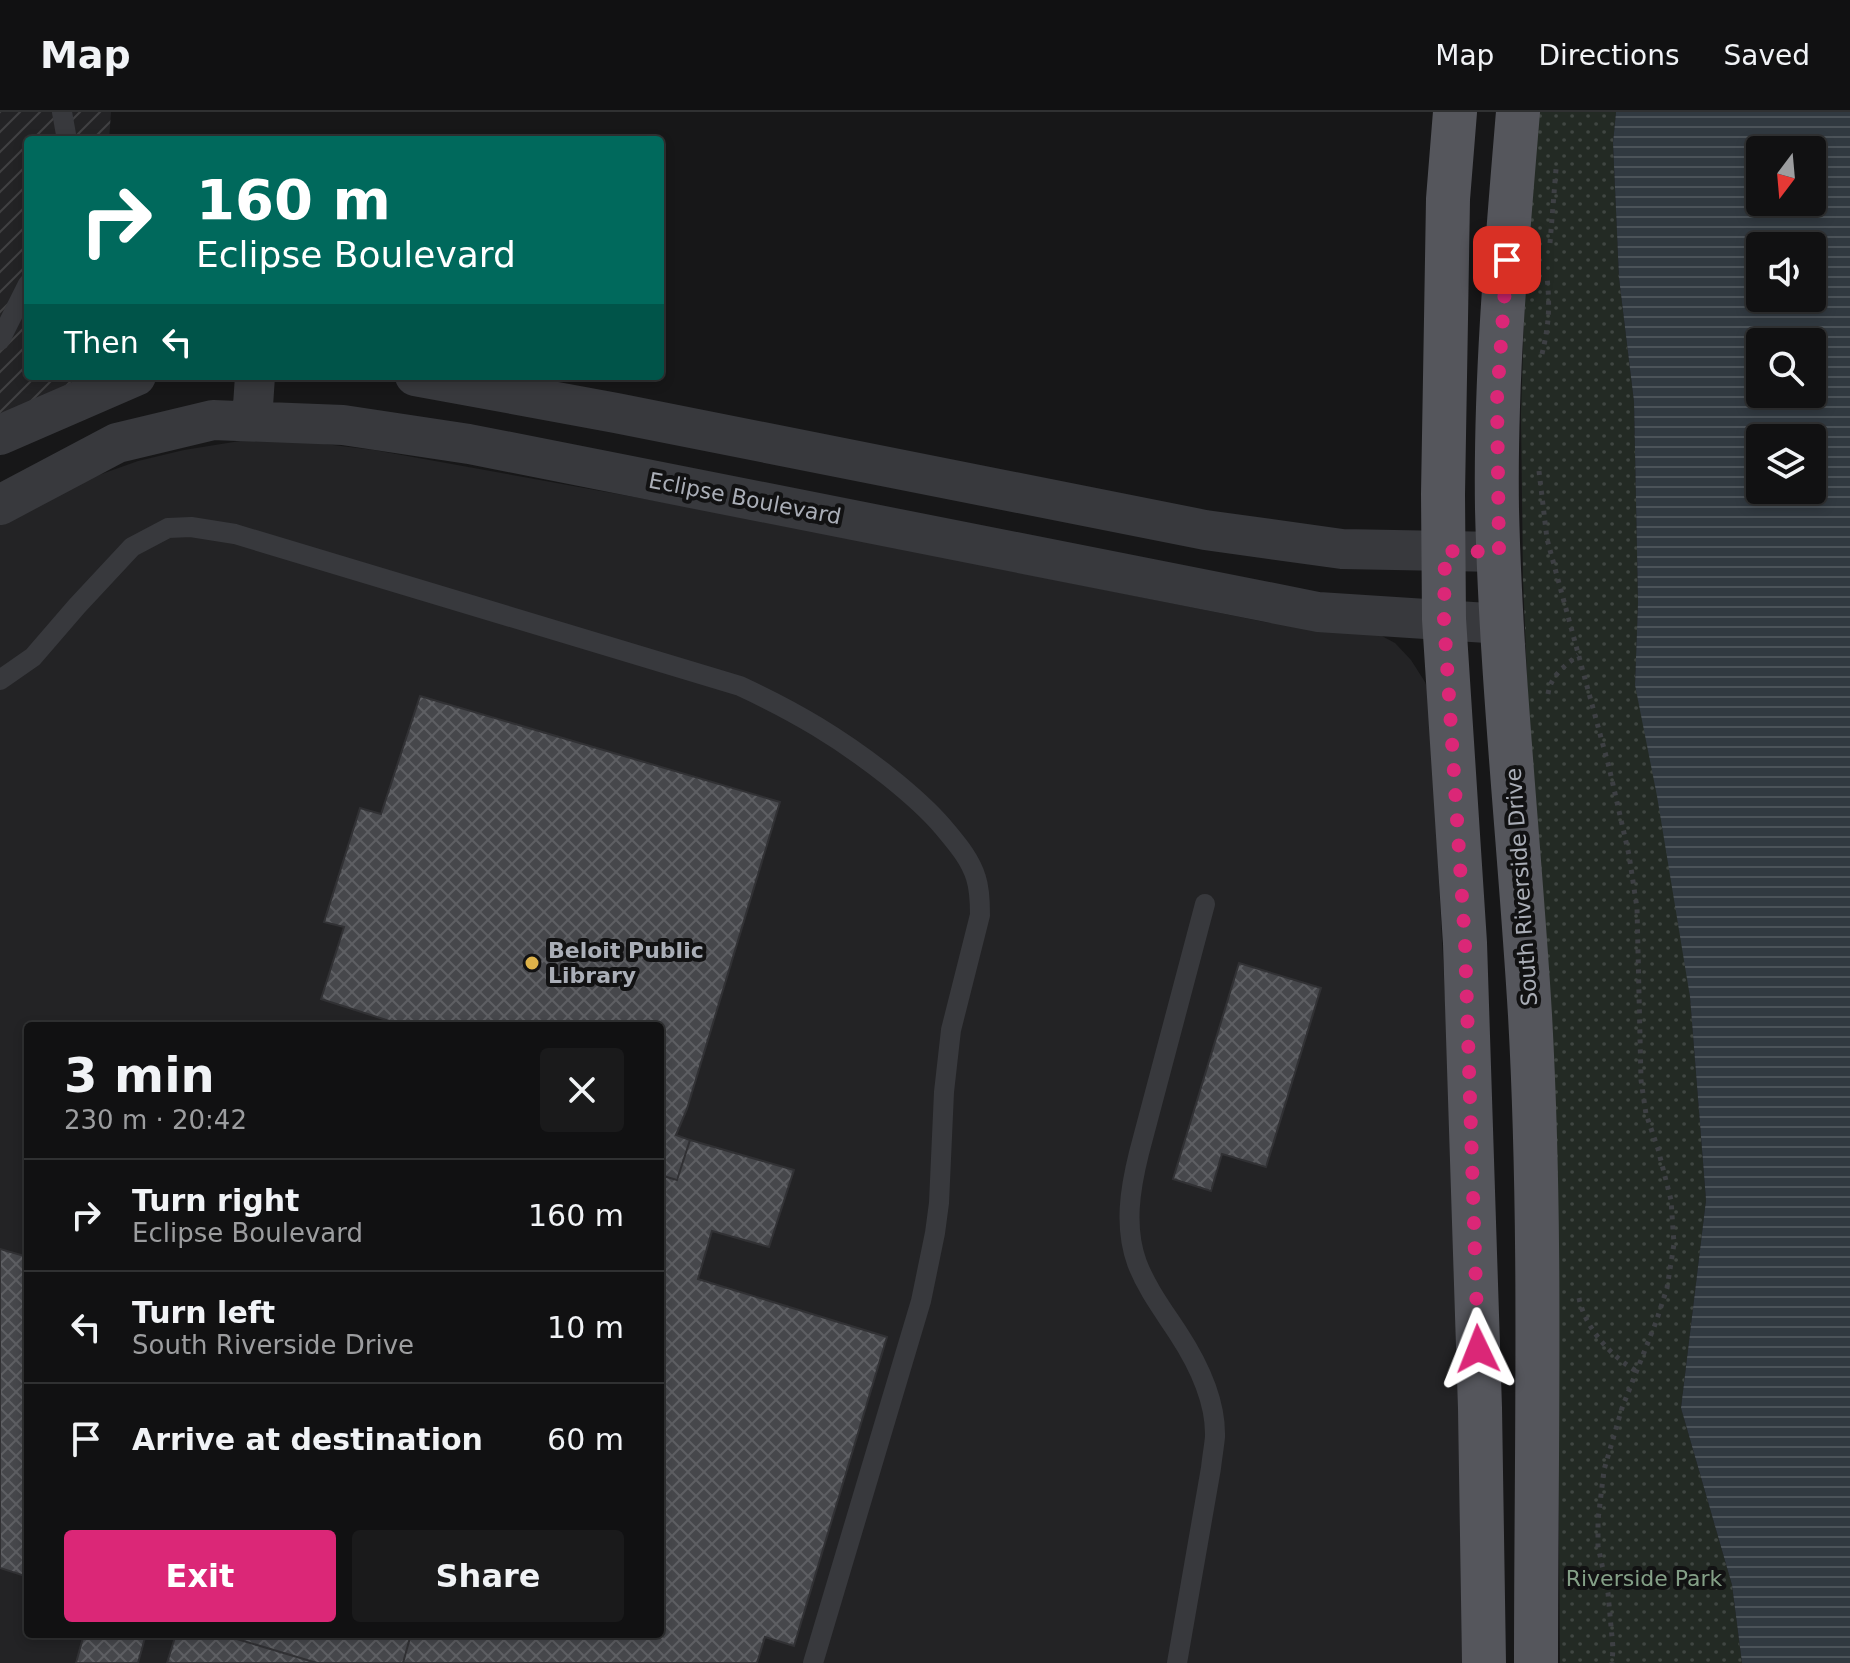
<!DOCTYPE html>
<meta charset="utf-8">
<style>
:root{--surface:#111112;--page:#1a1a1b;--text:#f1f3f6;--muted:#9c9d9f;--line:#303132;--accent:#db2777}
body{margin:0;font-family:"DejaVu Sans",sans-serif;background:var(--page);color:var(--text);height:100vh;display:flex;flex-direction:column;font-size:30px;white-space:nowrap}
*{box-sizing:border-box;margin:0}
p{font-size:26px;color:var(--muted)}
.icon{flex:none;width:44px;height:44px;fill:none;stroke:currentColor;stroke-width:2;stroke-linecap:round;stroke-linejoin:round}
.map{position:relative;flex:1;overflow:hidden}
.drawer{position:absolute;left:24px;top:910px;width:640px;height:616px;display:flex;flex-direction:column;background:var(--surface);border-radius:8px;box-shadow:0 4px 12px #0003,0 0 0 2px var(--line)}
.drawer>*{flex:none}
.hud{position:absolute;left:24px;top:24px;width:640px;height:244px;border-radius:8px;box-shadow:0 4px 12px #0003,0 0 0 2px var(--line);background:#00695c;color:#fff;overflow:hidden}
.needle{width:52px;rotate:196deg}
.tools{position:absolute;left:1746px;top:24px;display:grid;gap:16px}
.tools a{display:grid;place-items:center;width:80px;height:80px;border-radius:8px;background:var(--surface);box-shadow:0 4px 12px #0003,0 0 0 2px var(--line);font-size:40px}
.pin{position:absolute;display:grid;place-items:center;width:68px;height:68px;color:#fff;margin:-34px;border-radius:16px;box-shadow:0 4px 12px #0006}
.me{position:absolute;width:88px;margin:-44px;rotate:358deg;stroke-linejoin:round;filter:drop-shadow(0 0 6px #0008)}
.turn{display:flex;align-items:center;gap:28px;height:168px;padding:0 40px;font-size:36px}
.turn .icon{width:104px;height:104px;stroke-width:2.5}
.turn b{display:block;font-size:56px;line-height:68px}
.then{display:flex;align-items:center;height:76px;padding:0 40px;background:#0003;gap:16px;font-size:30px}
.round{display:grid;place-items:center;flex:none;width:84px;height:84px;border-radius:8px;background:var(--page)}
.summary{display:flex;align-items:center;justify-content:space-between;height:136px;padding:0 40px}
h1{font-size:48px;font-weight:600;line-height:60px}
.primary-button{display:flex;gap:16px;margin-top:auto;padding:16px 40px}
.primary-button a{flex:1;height:92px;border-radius:8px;background:var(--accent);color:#fff;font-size:32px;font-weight:600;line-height:92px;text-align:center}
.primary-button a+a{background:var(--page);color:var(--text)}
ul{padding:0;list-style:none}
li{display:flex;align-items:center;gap:24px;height:112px;padding:0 40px;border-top:2px solid var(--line)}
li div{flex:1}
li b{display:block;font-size:30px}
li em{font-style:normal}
header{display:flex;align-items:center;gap:48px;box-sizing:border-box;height:112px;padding:0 40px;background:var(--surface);border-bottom:2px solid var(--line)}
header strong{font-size:38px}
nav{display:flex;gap:44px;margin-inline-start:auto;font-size:28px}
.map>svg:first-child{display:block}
.built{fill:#232325;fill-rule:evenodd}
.industrial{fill:url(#industrial-furrows)}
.green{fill:url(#green-dots)}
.water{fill:url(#water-rules);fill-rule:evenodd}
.building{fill:url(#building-cross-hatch);stroke:#313134;stroke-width:2}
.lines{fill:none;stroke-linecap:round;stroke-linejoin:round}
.path{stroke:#3e4044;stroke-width:5;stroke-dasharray:4 6;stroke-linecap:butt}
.lane{stroke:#38393d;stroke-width:20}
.street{stroke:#38393d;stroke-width:40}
.primary{stroke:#55565c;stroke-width:44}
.route{stroke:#db2777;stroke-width:14;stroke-dasharray:0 25.2}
.poi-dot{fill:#ddb24a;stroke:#121213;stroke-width:3}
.labels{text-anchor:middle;stroke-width:8;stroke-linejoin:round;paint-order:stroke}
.street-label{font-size:22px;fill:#aaaeb7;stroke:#121213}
.poi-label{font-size:22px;font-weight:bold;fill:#aaaeb7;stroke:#121213;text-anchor:start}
.park-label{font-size:22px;fill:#84a087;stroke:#121213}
</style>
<header>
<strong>Map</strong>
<nav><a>Map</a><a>Directions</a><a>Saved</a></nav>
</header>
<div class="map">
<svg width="1850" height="1551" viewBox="0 0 1850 1551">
<defs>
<pattern id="industrial-furrows" width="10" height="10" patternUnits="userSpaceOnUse" patternTransform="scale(2)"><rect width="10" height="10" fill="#232325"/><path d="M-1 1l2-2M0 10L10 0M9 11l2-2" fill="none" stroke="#404042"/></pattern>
<pattern id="green-dots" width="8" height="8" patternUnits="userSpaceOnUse" patternTransform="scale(2)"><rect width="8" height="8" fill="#232a24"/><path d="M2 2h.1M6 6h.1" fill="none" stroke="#404642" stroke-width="1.8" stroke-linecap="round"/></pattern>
<pattern id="water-rules" width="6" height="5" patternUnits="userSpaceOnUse" patternTransform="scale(2)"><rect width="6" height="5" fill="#313940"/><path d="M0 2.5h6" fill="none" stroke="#4c5359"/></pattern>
<pattern id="building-cross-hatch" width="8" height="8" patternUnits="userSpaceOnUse" patternTransform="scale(2)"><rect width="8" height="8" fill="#46474b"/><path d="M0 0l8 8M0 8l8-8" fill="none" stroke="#5e5f63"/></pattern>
</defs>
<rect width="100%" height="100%" fill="#171718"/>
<path class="built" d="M 246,328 L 300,329 L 374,338 L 723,401 L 1265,510 L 1369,520 L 1380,523 L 1395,531 L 1411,548 L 1425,570 L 1432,590 L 1436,713 L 1453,1040 L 1461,1296 L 1462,1551 L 0,1551 L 0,412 L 82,369 L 138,349 L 184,338 ZM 28,914 L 660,914 L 660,1522 L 28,1522 Z"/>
<path class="industrial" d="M 0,0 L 111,0 L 109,28 L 28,28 L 28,264 L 89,264 L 0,305 Z"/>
<path class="green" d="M 1537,0 L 1616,0 L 1613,31 L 1619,166 L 1634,290 L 1638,490 L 1635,573 L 1670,730 L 1690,885 L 1706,1088 L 1681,1296 L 1732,1473 L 1742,1551 L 1560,1551 L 1558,1313 L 1523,468 L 1521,302 L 1526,146 Z"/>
<path class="water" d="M 1616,0 L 1850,0 L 1850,1551 L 1742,1551 L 1732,1473 L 1681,1296 L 1706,1088 L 1690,885 L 1657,684 L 1635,573 L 1638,490 L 1634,290 L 1619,166 L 1613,31 ZM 1760,38 L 1812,38 L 1812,90 L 1760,90 ZM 1760,134 L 1812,134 L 1812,186 L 1760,186 ZM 1760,230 L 1812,230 L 1812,282 L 1760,282 ZM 1760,326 L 1812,326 L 1812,378 L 1760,378 Z"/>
<path class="building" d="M 420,584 L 780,690 L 687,997 L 676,1023 L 690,1028 L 677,1068 L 660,1063 L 660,914 L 405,914 L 321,887 L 344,815 L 324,810 L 360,696 L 381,702 Z
M 1239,851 L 1321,876 L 1266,1055 L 1222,1042 L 1211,1079 L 1173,1067 Z
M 690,1028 L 794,1058 L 769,1135 L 712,1119 L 698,1167 L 887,1225 L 794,1534 L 765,1525 L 757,1551 L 403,1551 L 411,1522 L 660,1522 L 660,1063 L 677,1068 Z
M 0,1137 L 28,1145 L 28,1465 L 0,1456 Z
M 84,1522 L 146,1522 L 138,1551 L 76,1551 Z
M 176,1522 L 220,1522 L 317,1551 L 167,1551 Z
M 220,1522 L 411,1522 L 403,1551 L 317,1551 Z"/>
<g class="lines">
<path class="path" d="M 1550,131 L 1556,57
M 1542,242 C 1549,213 1550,194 1547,165
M 1539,359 L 1547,427 L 1609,655 L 1629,743 L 1637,796 L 1641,968 L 1646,1002 L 1658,1037 L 1671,1088 L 1674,1132 L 1667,1176 L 1656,1210 L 1622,1296 L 1604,1358 L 1598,1408 L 1598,1434 L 1608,1481 L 1613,1536 L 1612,1551
M 1548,582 C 1551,563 1564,555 1578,543
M 1579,1186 C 1585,1216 1610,1243 1636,1259"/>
<path class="lane" d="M 62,0 L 67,28
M 0,228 L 28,172
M 0,568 L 33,545 L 77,494 L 132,435 L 168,416 L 191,415 L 235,422 L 740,574 C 796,600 840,626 888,664 C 908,680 926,695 943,715 C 956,731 970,746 976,766 C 980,778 980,791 980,803 L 951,918 L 944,980 L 939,1091 L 935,1121 L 921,1189 L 813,1551
M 1177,1551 L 1211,1356 C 1212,1346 1214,1335 1215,1325 C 1216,1289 1197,1250 1178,1221 C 1163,1198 1147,1177 1137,1151 C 1124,1115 1130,1077 1139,1041 L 1205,792"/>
<path class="street" d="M 415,264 L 616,301 L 1205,418 L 1342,437 L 1499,440
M 252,309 L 255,264
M 0,323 L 136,264
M 0,393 L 117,331 L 213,308 L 343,313 L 469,332 L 1318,500 L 1503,512"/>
<path class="primary" d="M 1455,0 L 1448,87 L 1446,207 L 1443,382 L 1444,507 L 1465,831 L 1480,1296 L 1484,1551
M 1518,0 C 1507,132 1495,265 1497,397 C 1501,566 1520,735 1530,903 C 1542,1119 1536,1335 1536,1551"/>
</g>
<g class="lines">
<path class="route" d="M 1478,1237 L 1465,831 L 1444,507 L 1445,439 L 1499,440 L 1497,287 L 1507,148"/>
</g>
<circle class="poi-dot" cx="532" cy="851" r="8"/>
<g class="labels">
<g class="street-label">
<text transform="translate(745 386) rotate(11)" y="8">Eclipse Boulevard</text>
<text transform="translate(1521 775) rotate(-94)" y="8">South Riverside Drive</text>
</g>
<g class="poi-label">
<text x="548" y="846">Beloit Public<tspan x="548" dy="25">Library</tspan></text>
</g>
<g class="park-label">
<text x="1644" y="1474">Riverside Park</text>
</g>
</g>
</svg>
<div class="tools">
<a><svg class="needle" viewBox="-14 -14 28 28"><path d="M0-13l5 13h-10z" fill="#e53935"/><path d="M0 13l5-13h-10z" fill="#9c9d9f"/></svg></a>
<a><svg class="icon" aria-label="sound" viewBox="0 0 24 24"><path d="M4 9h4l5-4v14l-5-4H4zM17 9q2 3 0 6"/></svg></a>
<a><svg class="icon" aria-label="search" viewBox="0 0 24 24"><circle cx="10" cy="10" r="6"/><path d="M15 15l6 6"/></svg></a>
<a><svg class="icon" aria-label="layers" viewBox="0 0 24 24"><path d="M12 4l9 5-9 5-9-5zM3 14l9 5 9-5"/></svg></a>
</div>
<div class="pin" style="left:1507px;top:148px;background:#d93025"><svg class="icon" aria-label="arrive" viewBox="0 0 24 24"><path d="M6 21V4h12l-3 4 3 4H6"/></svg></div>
<svg class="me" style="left:1478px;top:1237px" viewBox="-20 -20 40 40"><path d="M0-17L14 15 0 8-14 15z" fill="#db2777" stroke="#fff" stroke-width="4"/></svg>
<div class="hud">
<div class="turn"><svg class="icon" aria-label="right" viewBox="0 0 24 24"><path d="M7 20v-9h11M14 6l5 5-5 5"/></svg><div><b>160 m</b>Eclipse Boulevard</div></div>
<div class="then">Then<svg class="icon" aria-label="left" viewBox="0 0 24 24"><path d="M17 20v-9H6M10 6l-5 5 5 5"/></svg></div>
</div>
<section class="drawer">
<div class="summary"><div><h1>3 min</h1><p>230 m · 20:42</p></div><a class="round"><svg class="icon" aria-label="close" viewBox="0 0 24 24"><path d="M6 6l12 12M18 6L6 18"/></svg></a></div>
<ul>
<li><svg class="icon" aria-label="right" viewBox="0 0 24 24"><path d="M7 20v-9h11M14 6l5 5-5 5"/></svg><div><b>Turn right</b><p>Eclipse Boulevard</p></div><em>160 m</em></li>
<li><svg class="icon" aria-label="left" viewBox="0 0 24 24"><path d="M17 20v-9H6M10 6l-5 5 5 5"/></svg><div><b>Turn left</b><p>South Riverside Drive</p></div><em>10 m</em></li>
<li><svg class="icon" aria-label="arrive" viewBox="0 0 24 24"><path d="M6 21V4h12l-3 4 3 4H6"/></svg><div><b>Arrive at destination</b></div><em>60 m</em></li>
</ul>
<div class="primary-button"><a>Exit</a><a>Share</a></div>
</section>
</div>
